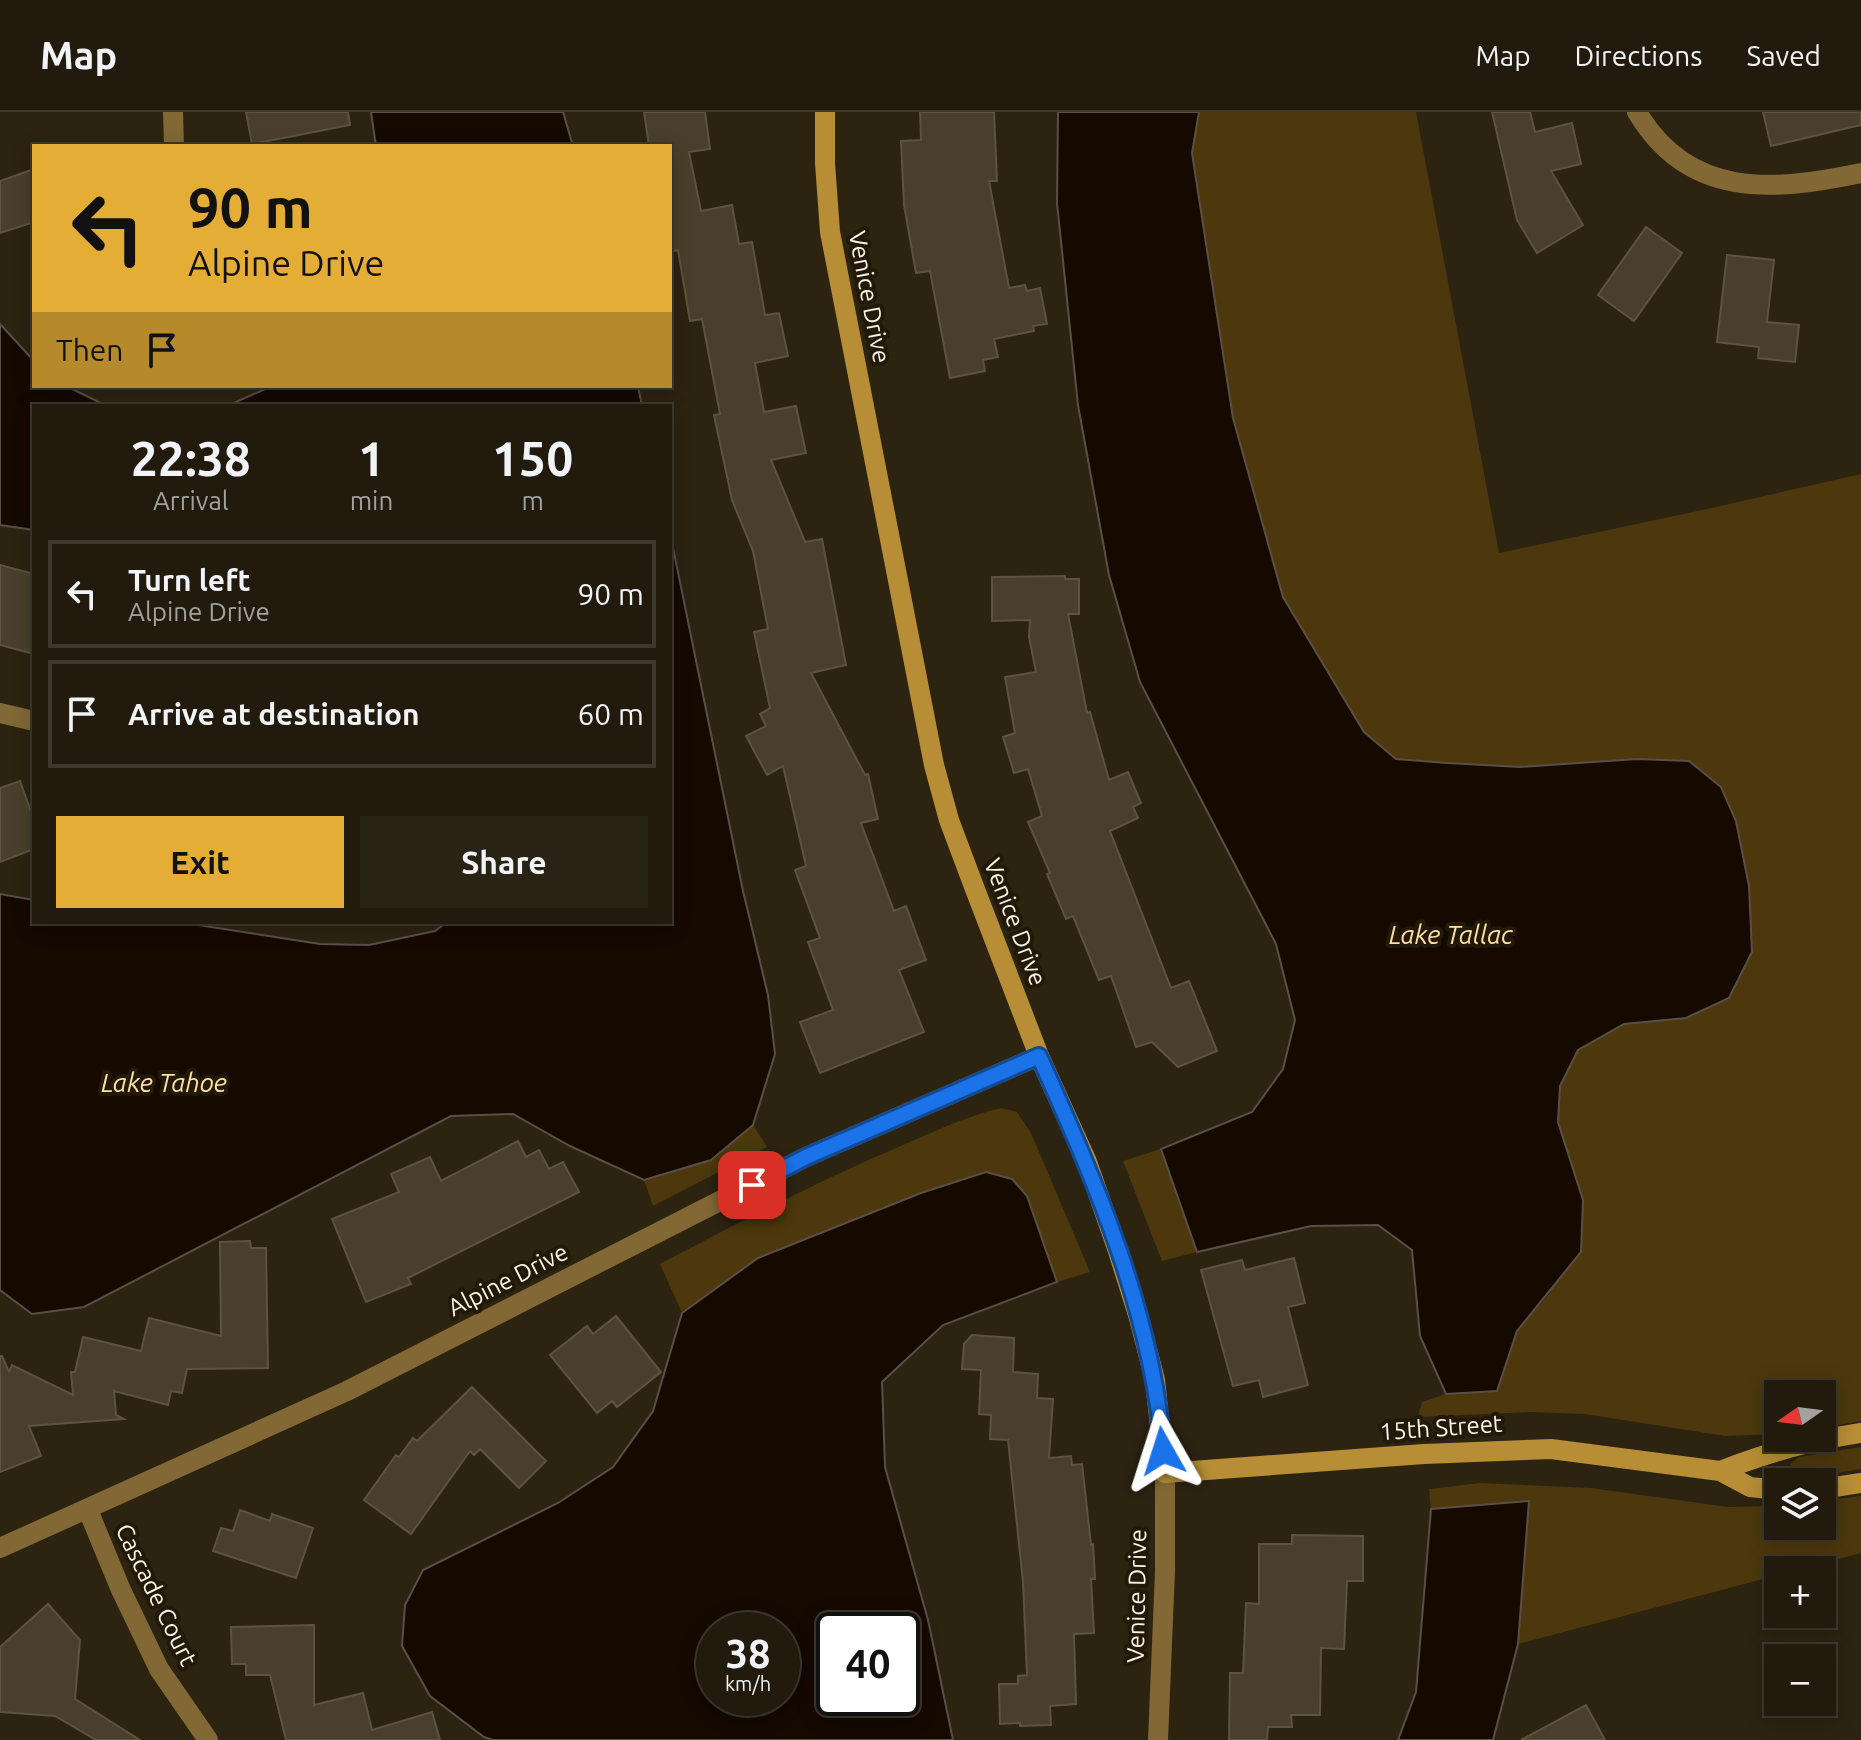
<!DOCTYPE html>
<meta charset="utf-8">
<style>
:root{--surface:#211a0d;--page:#292316;--text:#f1f3f6;--muted:#a2a19d;--line:#3e382e;--accent:#e4ad35}
body{margin:0;font-family:Ubuntu,sans-serif;background:var(--page);color:var(--text);height:100vh;display:flex;flex-direction:column;font-size:30px;white-space:nowrap}
*{box-sizing:border-box;margin:0}
p{font-size:26px;color:var(--muted)}
.icon{flex:none;width:44px;height:44px;fill:none;stroke:currentColor;stroke-width:2;stroke-linecap:round;stroke-linejoin:round}
.map{position:relative;flex:1;overflow:hidden}
.side{position:absolute;left:32px;top:292px;width:640px;height:520px;display:flex;flex-direction:column;background:var(--surface);border-radius:0px;box-shadow:0 4px 20px #0003,0 0 0 2px var(--line)}
.side>*{flex:none}
.guide{position:absolute;left:32px;top:32px;width:640px;height:244px;border-radius:0px;box-shadow:0 4px 20px #0003,0 0 0 2px var(--line);background:#e4ad35;color:#111;overflow:hidden}
.needle{width:52px;rotate:256deg}
.controls{position:absolute;left:1764px;top:1268px;display:grid;gap:16px}
.controls a{display:grid;place-items:center;width:72px;height:72px;border-radius:0px;background:var(--surface);box-shadow:0 4px 20px #0003,0 0 0 2px var(--line);font-size:40px}
.speed{position:absolute;left:696px;top:1500px;display:flex;gap:16px;font-size:40px;font-weight:700;text-align:center}
.speed>*{display:grid;place-content:center;width:104px;height:104px;border-radius:50%;background:var(--surface);box-shadow:0 4px 20px #0003,0 0 0 2px var(--line);line-height:1}
.speed small{font-size:20px;font-weight:400}
.speed .limit{border:4px solid #111;border-radius:12px;background:#fff;color:#111}
.pin{position:absolute;display:grid;place-items:center;width:68px;height:68px;color:#fff;margin:-34px;border-radius:16px;box-shadow:0 4px 12px #0006}
.me{position:absolute;width:88px;margin:-44px;rotate:354deg;stroke-linejoin:round;filter:drop-shadow(0 0 6px #0008)}
.turn{display:flex;align-items:center;gap:28px;height:168px;padding:0 24px;font-size:36px}
.turn .icon{width:104px;height:104px;stroke-width:2.5}
.turn b{display:block;font-size:56px;line-height:68px}
.then{display:flex;align-items:center;height:76px;padding:0 24px;background:#0003;gap:16px;font-size:30px}
.eta{display:flex;justify-content:space-evenly;align-items:center;height:136px;text-align:center}
.eta b{font-size:48px;font-weight:700;line-height:56px}
.cta{display:flex;gap:16px;margin-top:auto;padding:16px 24px}
.cta a{flex:1;height:92px;border-radius:0px;background:var(--accent);color:#111;font-size:32px;font-weight:700;line-height:92px;text-align:center}
.cta a+a{background:var(--page);color:var(--text)}
ul{padding:0;list-style:none}
li{display:flex;align-items:center;gap:24px;height:108px;margin:0 16px 12px;padding:0 8px;border:4px solid var(--line);border-radius:0px}
li div{flex:1}
li b{display:block;font-size:30px}
li em{font-style:normal}
header{display:flex;align-items:center;gap:48px;box-sizing:border-box;height:112px;padding:0 40px;background:var(--surface);border-bottom:2px solid var(--line)}
header strong{font-size:38px}
nav{display:flex;gap:44px;margin-inline-start:auto;font-size:28px}
.map>svg:first-child{display:block}
.green{fill:#4c380c}
.water{fill:#150900;stroke:#5a4f46;stroke-width:2;fill-rule:evenodd}
.building{fill:#493f2c;stroke:#5d533f;stroke-width:2}
.lines{fill:none;stroke-linecap:round;stroke-linejoin:round}
.street{stroke:#816835;stroke-width:20}
.secondary{stroke:#b78d36;stroke-width:20}
.route-casing{stroke:#114b97;stroke-width:20}
.route{stroke:#1a73e8;stroke-width:14}
.labels{text-anchor:middle;stroke-width:8;stroke-linejoin:round;paint-order:stroke}
.street-label{font-size:24px;fill:#faf3e8;stroke:#221908}
.water-label{font-size:26px;font-style:italic;fill:#fedfa4;stroke:#221908}
</style>
<header>
<strong>Map</strong>
<nav><a>Map</a><a>Directions</a><a>Saved</a></nav>
</header>
<div class="map">
<svg width="1861" height="1628" viewBox="0 0 1861 1628">
<rect width="100%" height="100%" fill="#2c2311"/>
<path class="green" d="M 1199,0 L 1416,0 L 1499,441 L 1698,399 L 1861,362 L 1861,1309 L 1822,1316 L 1822,1282 L 1778,1282 L 1778,1322 L 1725,1324 L 1585,1302 L 1531,1300 L 1418,1305 L 1422,1290 L 1446,1282 L 1497,1279 L 1517,1219 L 1550,1181 L 1583,1087 L 1558,1010 L 1560,974 L 1578,938 L 1624,912 L 1686,906 L 1752,840 L 1749,774 L 1736,709 L 1721,675 L 1689,649 L 1637,647 L 1520,655 L 1447,651 L 1396,647 L 1364,620 L 1283,485 L 1233,306 L 1192,41 Z
M 1001,996 L 1017,1000 L 1031,1021 L 1090,1160 L 1057,1170 L 1027,1084 L 986,1060 L 921,1081 L 758,1146 L 682,1201 L 660,1152 C 740,1110 820,1068 903,1033 C 935,1019 967,1004 1001,996 Z
M 753,1013 L 767,1035 L 653,1094 L 644,1068 L 711,1048 Z
M 1161,1037 L 1197,1140 L 1162,1149 L 1123,1049 Z
M 1861,1335 L 1861,1357 L 1806,1366 L 1792,1361 L 1790,1352 L 1799,1345 Z
M 1480,1371 L 1591,1376 L 1728,1395 L 1778,1394 L 1778,1414 L 1822,1414 L 1822,1389 L 1861,1384 L 1861,1441 L 1796,1458 L 1778,1458 L 1778,1463 L 1518,1532 L 1528,1390 L 1431,1397 L 1429,1377 Z"/>
<path class="water" d="M 371,0 L 563,0 L 573,34 L 376,34 Z
M 1058,0 L 1199,0 L 1192,41 L 1233,306 L 1283,485 L 1364,620 L 1396,647 L 1447,651 L 1520,655 L 1637,647 L 1689,649 L 1721,675 L 1736,709 L 1749,774 L 1752,840 L 1729,886 L 1686,906 L 1624,912 L 1578,938 L 1560,974 L 1558,1010 L 1583,1088 L 1581,1140 L 1517,1219 L 1497,1279 L 1446,1282 L 1420,1224 L 1412,1138 L 1378,1113 L 1311,1114 L 1197,1140 L 1161,1037 L 1252,1000 L 1283,957 L 1295,908 L 1276,832 L 1140,570 L 1109,463 L 1078,293 L 1057,91 Z
M 0,212 L 34,249 L 34,274 L 66,274 L 107,294 L 34,294 L 34,418 L 0,413 Z
M 272,274 L 638,274 L 642,294 L 227,294 Z
M 670,421 L 743,779 L 768,883 L 775,942 L 753,1013 L 711,1048 L 644,1068 L 570,1034 L 513,1002 L 451,1004 L 84,1195 L 32,1202 L 0,1178 L 0,782 L 34,788 L 34,810 L 179,810 L 320,832 L 369,833 L 435,819 L 447,810 L 670,810 Z
M 986,1060 L 1012,1067 L 1027,1084 L 1057,1170 L 943,1213 L 882,1270 L 885,1355 L 928,1508 L 953,1628 L 493,1628 L 484,1625 L 430,1584 L 402,1534 L 405,1493 L 423,1458 L 558,1391 L 613,1355 L 653,1299 L 682,1201 L 758,1146 L 921,1081 ZM 782,1518 L 782,1586 L 714,1586 L 714,1518 ZM 834,1518 L 902,1518 L 902,1586 L 834,1586 Z
M 1529,1389 L 1518,1532 L 1493,1628 L 1398,1628 L 1416,1580 L 1431,1397 Z"/>
<path class="building" d="M 246,0 L 348,0 L 350,13 L 252,32 Z
M 644,0 L 705,0 L 710,37 L 689,40 L 701,99 L 732,93 L 739,132 L 752,130 L 765,203 L 779,201 L 788,244 L 755,251 L 764,300 L 796,294 L 806,341 L 771,348 L 805,430 L 822,427 L 846,553 L 811,561 L 865,663 L 868,662 L 878,707 L 861,711 L 894,799 L 906,794 L 926,848 L 899,858 L 924,920 L 820,961 L 800,910 L 833,898 L 808,830 L 820,826 L 795,758 L 806,754 L 783,654 L 767,663 L 746,624 L 766,614 L 760,602 L 770,596 L 754,520 L 768,517 L 753,439 L 732,388 L 714,303 L 720,302 L 702,207 L 690,209 L 678,138 L 670,140 L 670,34 L 649,34 Z
M 920,0 L 994,0 L 997,69 L 989,69 L 1009,176 L 1025,173 L 1027,179 L 1040,176 L 1047,212 L 1033,214 L 1034,219 L 994,227 L 998,245 L 983,248 L 985,259 L 950,266 L 930,159 L 916,161 L 904,93 L 901,29 L 921,28 Z
M 1492,0 L 1530,0 L 1535,20 L 1572,11 L 1581,52 L 1551,59 L 1583,113 L 1537,141 L 1517,108 Z
M 1763,0 L 1861,0 L 1861,13 L 1771,34 Z
M 34,57 L 34,110 L 0,121 L 0,69 Z
M 1646,115 L 1682,141 L 1634,209 L 1598,183 Z
M 1727,143 L 1774,148 L 1767,210 L 1799,213 L 1795,250 L 1758,246 L 1759,235 L 1717,230 Z
M 0,453 L 34,462 L 34,542 L 0,533 Z
M 1065,464 L 1065,467 L 1079,467 L 1079,502 L 1068,502 L 1087,601 L 1090,600 L 1109,668 L 1128,660 L 1141,691 L 1133,695 L 1138,706 L 1110,719 L 1171,876 L 1189,869 L 1217,939 L 1178,955 L 1152,930 L 1136,935 L 1111,864 L 1099,868 L 1073,804 L 1066,807 L 1047,762 L 1050,761 L 1028,710 L 1042,704 L 1028,657 L 1014,661 L 1003,625 L 1015,621 L 1005,565 L 1036,560 L 1029,525 L 1030,508 L 992,509 L 992,465 Z
M 20,669 L 34,708 L 34,737 L 0,750 L 0,676 Z
M 518,1029 L 526,1045 L 539,1038 L 549,1057 L 563,1050 L 579,1080 L 408,1166 L 411,1172 L 366,1190 L 332,1107 L 399,1080 L 391,1062 L 430,1045 L 441,1069 Z
M 250,1129 L 251,1136 L 266,1136 L 268,1256 L 187,1257 L 182,1281 L 171,1279 L 168,1293 L 114,1279 L 116,1303 L 124,1307 L 29,1314 L 41,1344 L 0,1360 L 0,1244 L 2,1244 L 9,1260 L 12,1253 L 73,1283 L 71,1260 L 75,1260 L 83,1225 L 141,1239 L 149,1206 L 221,1224 L 220,1130 Z
M 1294,1146 L 1305,1191 L 1288,1195 L 1308,1273 L 1263,1285 L 1259,1268 L 1233,1274 L 1201,1158 L 1242,1148 L 1245,1158 Z
M 616,1204 L 661,1260 L 617,1295 L 612,1289 L 597,1301 L 550,1243 L 587,1214 L 593,1222 Z
M 972,1223 L 1014,1226 L 1013,1260 L 1038,1262 L 1037,1286 L 1053,1287 L 1049,1346 L 1071,1344 L 1072,1353 L 1082,1352 L 1091,1433 L 1093,1432 L 1095,1467 L 1091,1467 L 1094,1521 L 1074,1522 L 1076,1592 L 1050,1594 L 1051,1613 L 1020,1614 L 1020,1611 L 1000,1612 L 999,1572 L 1018,1572 L 1018,1564 L 1027,1563 L 1023,1470 L 1008,1328 L 990,1327 L 991,1303 L 979,1302 L 981,1258 L 962,1257 L 964,1232 Z
M 472,1275 L 546,1349 L 519,1376 L 480,1337 L 474,1343 L 470,1339 L 411,1422 L 364,1388 L 396,1343 L 399,1345 L 413,1326 L 417,1329 Z
M 240,1398 L 270,1409 L 272,1402 L 313,1416 L 296,1466 L 213,1439 L 221,1416 L 233,1419 Z
M 1292,1423 L 1363,1424 L 1363,1469 L 1347,1469 L 1344,1537 L 1321,1536 L 1320,1603 L 1291,1603 L 1292,1615 L 1268,1615 L 1267,1628 L 1229,1628 L 1230,1561 L 1243,1561 L 1246,1491 L 1259,1492 L 1259,1432 L 1292,1432 Z
M 48,1492 L 80,1528 L 75,1587 L 140,1628 L 96,1628 L 55,1604 L 0,1600 L 0,1535 Z
M 314,1513 L 314,1593 L 363,1581 L 372,1618 L 432,1600 L 440,1628 L 286,1628 L 270,1563 L 246,1563 L 246,1552 L 232,1552 L 231,1515 Z
M 1586,1593 L 1605,1628 L 1521,1628 Z"/>
<g class="lines">
<path class="street" d="M 173,0 L 174,34
M 1637,0 C 1689,88 1774,79 1861,61
M 0,601 L 34,609
M 88,1398 L 121,1478 L 159,1557 L 208,1628
M 0,1436 L 347,1279 L 806,1045 L 1039,944
M 1158,1628 L 1165,1459 L 1165,1361"/>
<path class="secondary" d="M 825,0 L 825,51 L 830,120 L 934,653 L 949,708 L 973,772 L 1039,944 L 1087,1050 L 1118,1139 L 1139,1206 L 1155,1268 L 1165,1361 L 1424,1342 L 1551,1337 L 1720,1359 L 1750,1375 L 1778,1378
M 1720,1359 C 1770,1340 1808,1329 1861,1321
M 1822,1377 L 1861,1371"/>
</g>
<g class="lines">
<g class="route-casing">
<path id="route" d="M 752,1073 L 806,1045 L 1039,944 C 1095,1069 1153,1201 1163,1339"/>
</g>
<use href="#route" class="route"/>
</g>
<g class="labels">
<g class="street-label">
<text transform="translate(869 185) rotate(79)" y="8">Venice Drive</text>
<text transform="translate(1015 810) rotate(69)" y="8">Venice Drive</text>
<text transform="translate(508 1168) rotate(-27)" y="8">Alpine Drive</text>
<text transform="translate(1441 1316) rotate(-4)" y="8">15th Street</text>
<text transform="translate(156 1483) rotate(64)" y="8">Cascade Court</text>
<text transform="translate(1137 1484) rotate(-89)" y="8">Venice Drive</text>
</g>
<g class="water-label">
<text x="1451" y="832">Lake Tallac</text>
<text x="164" y="980">Lake Tahoe</text>
</g>
</g>
</svg>
<div class="controls">
<a><svg class="needle" viewBox="-14 -14 28 28"><path d="M0-13l5 13h-10z" fill="#e53935"/><path d="M0 13l5-13h-10z" fill="#a2a19d"/></svg></a>
<a><svg class="icon" aria-label="layers" viewBox="0 0 24 24"><path d="M12 4l9 5-9 5-9-5zM3 14l9 5 9-5"/></svg></a>
<a>+</a>
<a>−</a>
</div>
<div class="speed"><div>38<small>km/h</small></div><div class="limit">40</div></div>
<div class="pin" style="left:752px;top:1073px;background:#d93025"><svg class="icon" aria-label="arrive" viewBox="0 0 24 24"><path d="M6 21V4h12l-3 4 3 4H6"/></svg></div>
<svg class="me" style="left:1163px;top:1339px" viewBox="-20 -20 40 40"><path d="M0-17L14 15 0 8-14 15z" fill="#1a73e8" stroke="#fff" stroke-width="4"/></svg>
<div class="guide">
<div class="turn"><svg class="icon" aria-label="left" viewBox="0 0 24 24"><path d="M17 20v-9H6M10 6l-5 5 5 5"/></svg><div><b>90 m</b>Alpine Drive</div></div>
<div class="then">Then<svg class="icon" aria-label="arrive" viewBox="0 0 24 24"><path d="M6 21V4h12l-3 4 3 4H6"/></svg></div>
</div>
<section class="side">
<div class="eta">
<div><b>22:38</b><p>Arrival</p></div>
<div><b>1</b><p>min</p></div>
<div><b>150</b><p>m</p></div>
</div>
<ul>
<li><svg class="icon" aria-label="left" viewBox="0 0 24 24"><path d="M17 20v-9H6M10 6l-5 5 5 5"/></svg><div><b>Turn left</b><p>Alpine Drive</p></div><em>90 m</em></li>
<li><svg class="icon" aria-label="arrive" viewBox="0 0 24 24"><path d="M6 21V4h12l-3 4 3 4H6"/></svg><div><b>Arrive at destination</b></div><em>60 m</em></li>
</ul>
<div class="cta"><a>Exit</a><a>Share</a></div>
</section>
</div>
